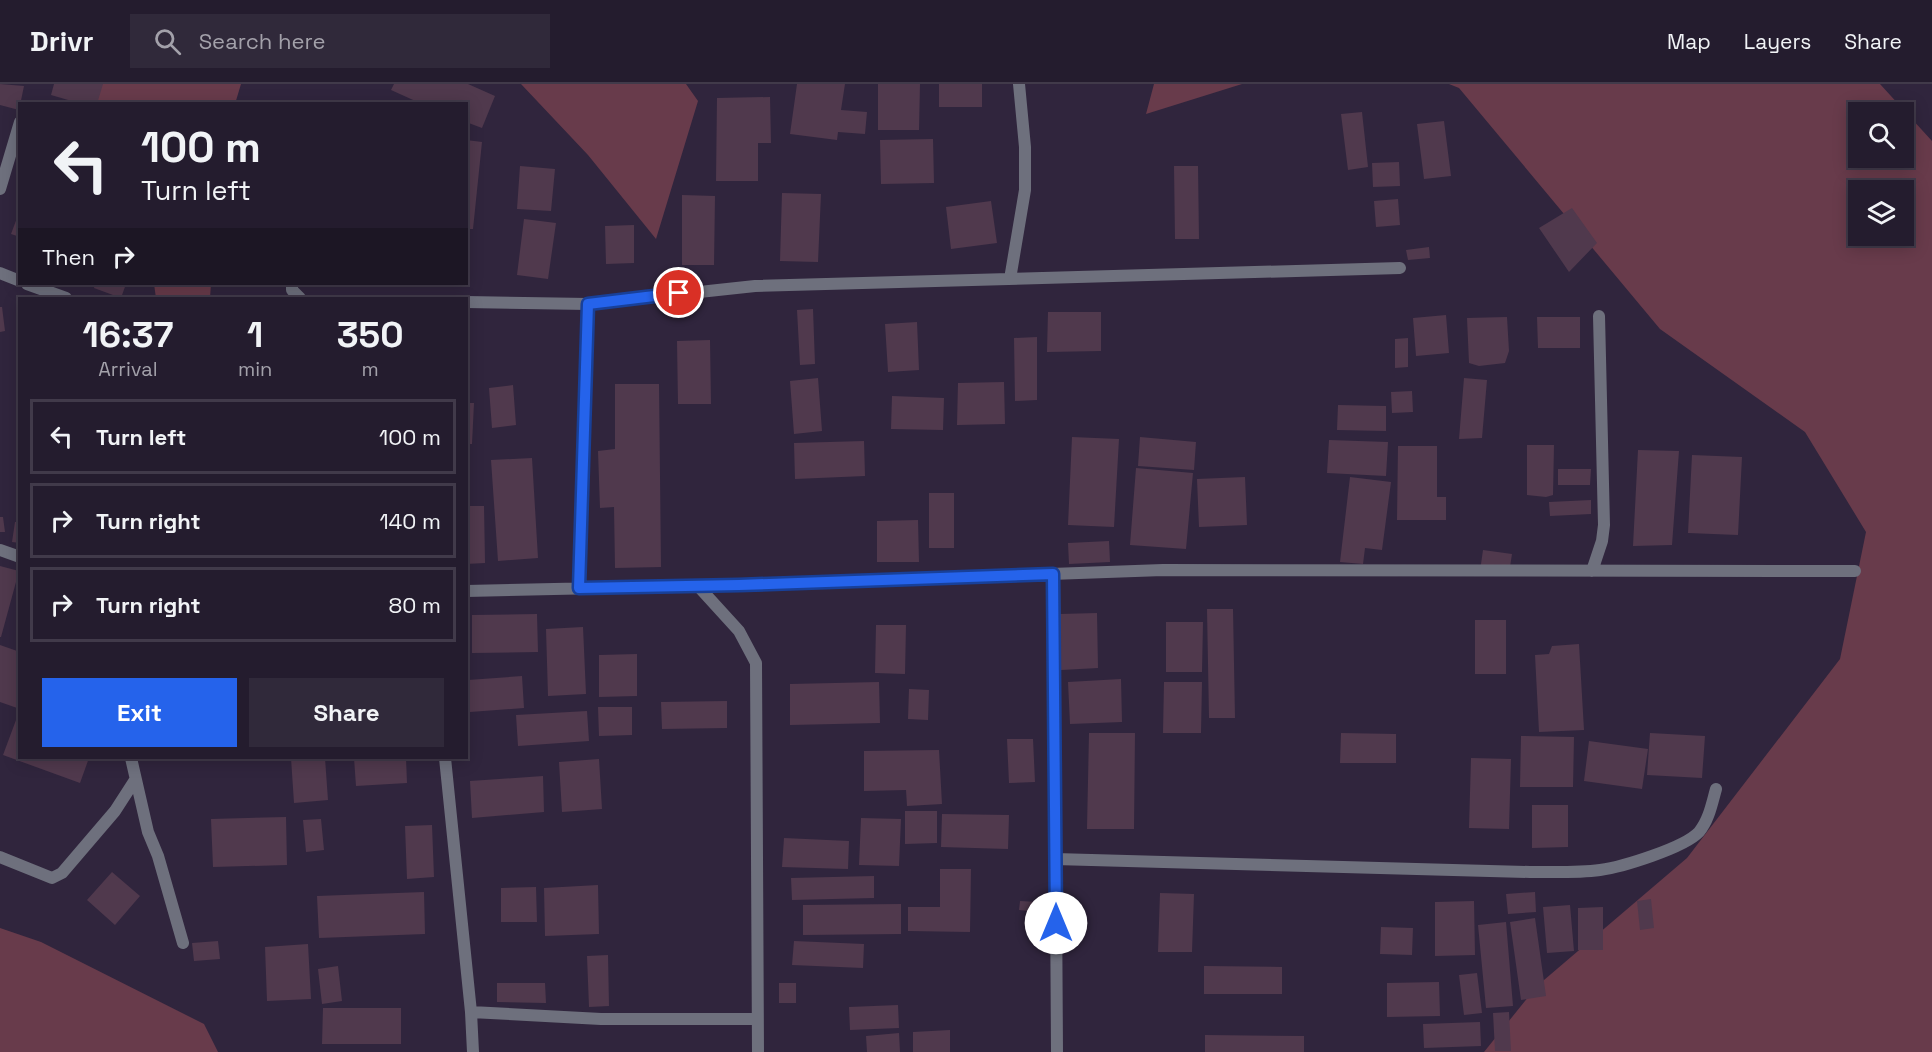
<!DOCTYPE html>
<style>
:root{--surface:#241c2e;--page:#30293a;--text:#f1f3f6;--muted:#a3a1aa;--line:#413a4a;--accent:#2563eb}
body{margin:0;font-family:"Space Grotesk",sans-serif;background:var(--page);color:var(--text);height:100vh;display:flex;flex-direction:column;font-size:22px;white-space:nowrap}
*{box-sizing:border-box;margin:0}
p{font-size:20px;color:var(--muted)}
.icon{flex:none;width:33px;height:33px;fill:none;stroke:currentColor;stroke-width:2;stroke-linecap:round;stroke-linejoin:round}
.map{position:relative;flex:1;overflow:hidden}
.panel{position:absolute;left:18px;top:213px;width:450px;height:462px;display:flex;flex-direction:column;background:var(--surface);border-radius:0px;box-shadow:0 3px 15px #0003,0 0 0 2px var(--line)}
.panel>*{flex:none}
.guide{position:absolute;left:18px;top:18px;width:450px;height:183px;border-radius:0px;box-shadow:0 3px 15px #0003,0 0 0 2px var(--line);background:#241c2e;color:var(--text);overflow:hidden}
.controls{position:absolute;left:1848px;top:18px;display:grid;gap:12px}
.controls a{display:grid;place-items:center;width:66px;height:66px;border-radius:0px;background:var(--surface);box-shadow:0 3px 15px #0003,0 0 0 2px var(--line);font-size:30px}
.pin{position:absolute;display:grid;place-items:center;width:51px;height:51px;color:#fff;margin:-26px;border:3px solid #fff;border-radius:50%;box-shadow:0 2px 6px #0007}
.me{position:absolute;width:66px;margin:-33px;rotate:0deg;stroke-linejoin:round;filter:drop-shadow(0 0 4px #0008)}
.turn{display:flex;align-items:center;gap:21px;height:126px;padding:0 24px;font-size:27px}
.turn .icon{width:78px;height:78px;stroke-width:2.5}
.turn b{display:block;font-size:42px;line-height:51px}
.then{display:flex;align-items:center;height:57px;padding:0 24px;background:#0003;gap:12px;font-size:22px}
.eta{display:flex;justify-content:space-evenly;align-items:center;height:102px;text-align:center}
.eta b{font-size:36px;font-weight:700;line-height:42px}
.button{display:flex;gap:12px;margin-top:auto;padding:12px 24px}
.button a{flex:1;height:69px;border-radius:0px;background:var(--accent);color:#fff;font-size:24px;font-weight:700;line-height:69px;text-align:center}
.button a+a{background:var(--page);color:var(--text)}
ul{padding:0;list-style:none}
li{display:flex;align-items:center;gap:18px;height:75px;margin:0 12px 9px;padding:0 12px;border:3px solid var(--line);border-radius:0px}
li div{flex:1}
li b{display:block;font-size:22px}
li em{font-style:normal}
header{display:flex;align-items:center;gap:36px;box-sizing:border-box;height:84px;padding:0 30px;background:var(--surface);border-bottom:2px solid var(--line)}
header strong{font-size:28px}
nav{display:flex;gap:33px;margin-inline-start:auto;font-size:21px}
.search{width:420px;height:54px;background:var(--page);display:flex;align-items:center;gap:15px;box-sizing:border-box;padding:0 21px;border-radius:0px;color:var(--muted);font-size:22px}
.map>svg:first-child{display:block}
.green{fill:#683b4b;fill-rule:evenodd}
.building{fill:#50394d}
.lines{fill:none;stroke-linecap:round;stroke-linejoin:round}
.minor{stroke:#6e707d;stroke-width:12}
.route-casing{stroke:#184099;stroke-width:15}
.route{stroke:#2563eb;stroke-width:10}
</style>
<header>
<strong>Drivr</strong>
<div class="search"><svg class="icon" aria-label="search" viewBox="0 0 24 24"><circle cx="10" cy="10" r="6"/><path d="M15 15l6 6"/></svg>Search here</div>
<nav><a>Map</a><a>Layers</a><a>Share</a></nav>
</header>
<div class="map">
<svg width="1932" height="968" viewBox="0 0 1932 968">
<rect width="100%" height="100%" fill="#30253d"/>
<path class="green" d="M 62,0 L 241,0 L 235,20 L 84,19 Z
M 521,0 L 686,0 L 698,17 L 656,155 L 588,71 Z
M 1154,0 L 1242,0 L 1146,30 Z
M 1449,0 L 1880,0 L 1932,57 L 1932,968 L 1484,968 L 1537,902 L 1687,774 L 1840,575 L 1866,448 L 1805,348 L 1660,245 L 1459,4 ZM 1858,28 L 1904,28 L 1904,74 L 1858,74 ZM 1858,106 L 1904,106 L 1904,152 L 1858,152 Z
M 154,200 L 211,200 L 210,214 L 156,214 Z
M 0,844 L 41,858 L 204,940 L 218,968 L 0,968 Z"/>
<path class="building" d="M 0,0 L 24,2 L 19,26 L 0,21 Z
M 54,0 L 103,0 L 97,20 L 82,20 L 51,11 Z
M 394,0 L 468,0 L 495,12 L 482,44 L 466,38 L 466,20 L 422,20 L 391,6 Z
M 797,0 L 845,0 L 841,26 L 867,28 L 865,50 L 838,48 L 837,56 L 790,50 Z
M 878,0 L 920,0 L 919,46 L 878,46 Z
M 939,0 L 982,0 L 982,23 L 939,23 Z
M 770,13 L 771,59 L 758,59 L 758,97 L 716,97 L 717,14 Z
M 1362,28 L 1368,83 L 1348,86 L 1341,30 Z
M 1444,37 L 1451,92 L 1424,95 L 1417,40 Z
M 933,55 L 934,99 L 881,100 L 880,56 Z
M 466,56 L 482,58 L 473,145 L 466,145 Z
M 1399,78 L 1400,102 L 1373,103 L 1372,79 Z
M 520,82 L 555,85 L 551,127 L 517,125 Z
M 1174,82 L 1198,82 L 1199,155 L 1175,155 Z
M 782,109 L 821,110 L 818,178 L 780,177 Z
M 682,111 L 715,112 L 714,181 L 682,181 Z
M 1398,115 L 1400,141 L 1376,143 L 1374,117 Z
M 991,117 L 997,159 L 951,165 L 946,123 Z
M 1572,124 L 1597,159 L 1569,188 L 1539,144 Z
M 20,126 L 20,153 L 11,150 Z
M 524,135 L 556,139 L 548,195 L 517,191 Z
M 634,141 L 634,179 L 606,180 L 605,142 Z
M 1429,163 L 1430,174 L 1408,176 L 1406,166 Z
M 95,200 L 126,200 L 121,214 L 94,204 Z
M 0,223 L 2,223 L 5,247 L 0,248 Z
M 813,225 L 815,280 L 800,281 L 797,226 Z
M 1048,228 L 1101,228 L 1101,267 L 1047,268 Z
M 1446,231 L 1449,269 L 1416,272 L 1413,234 Z
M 1507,233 L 1509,267 L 1505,279 L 1479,282 L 1469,279 L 1467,234 Z
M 1537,233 L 1580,233 L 1580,264 L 1538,264 Z
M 917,238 L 919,286 L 888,288 L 885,240 Z
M 1037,253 L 1037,316 L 1015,317 L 1014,254 Z
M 1408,254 L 1408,283 L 1395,284 L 1395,255 Z
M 710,256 L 711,320 L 678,320 L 677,257 Z
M 818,294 L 822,347 L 794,350 L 790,297 Z
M 1464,294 L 1487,296 L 1482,354 L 1459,355 Z
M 1004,298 L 1005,340 L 957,341 L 958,299 Z
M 615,300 L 659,300 L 661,483 L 615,484 L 614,423 L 600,424 L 598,367 L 615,365 Z
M 513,301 L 516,341 L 492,344 L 489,304 Z
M 1412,307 L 1413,328 L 1392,329 L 1391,308 Z
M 892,312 L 944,314 L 943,346 L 891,345 Z
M 466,319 L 474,319 L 472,360 L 466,360 Z
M 1338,321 L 1386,322 L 1386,347 L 1337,346 Z
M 1072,353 L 1119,355 L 1114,443 L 1068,441 Z
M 1140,353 L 1196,358 L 1194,386 L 1138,382 Z
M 1329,356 L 1388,358 L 1386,392 L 1327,389 Z
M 864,357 L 865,392 L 795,395 L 794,359 Z
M 1527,361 L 1554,361 L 1553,411 L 1546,413 L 1527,411 Z
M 1398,362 L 1437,362 L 1437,413 L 1446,413 L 1446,436 L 1397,436 Z
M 1638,366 L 1679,367 L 1672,461 L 1633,462 Z
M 1692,371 L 1742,373 L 1738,451 L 1688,449 Z
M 532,374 L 538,474 L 498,477 L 491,376 Z
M 1136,384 L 1193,389 L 1186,465 L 1130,461 Z
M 1558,385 L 1591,385 L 1590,401 L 1558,401 Z
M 1245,393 L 1247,441 L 1199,443 L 1197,395 Z
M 1350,393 L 1391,398 L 1382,466 L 1365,464 L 1363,480 L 1340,478 Z
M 929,409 L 954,409 L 954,464 L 929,464 Z
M 1591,416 L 1591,430 L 1550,432 L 1549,418 Z
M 466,422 L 484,422 L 485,479 L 466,480 Z
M 0,433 L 3,433 L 5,448 L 0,448 Z
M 918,436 L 919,478 L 877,478 L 877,437 Z
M 15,438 L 20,438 L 20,459 L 12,458 Z
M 1109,457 L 1110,478 L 1069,480 L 1068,459 Z
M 1483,466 L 1512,470 L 1510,483 L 1480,487 Z
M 0,482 L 19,487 L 1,553 L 0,553 Z
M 1207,525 L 1233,525 L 1235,634 L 1209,634 Z
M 1097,529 L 1098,584 L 1061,586 L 1060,530 Z
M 537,530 L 538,568 L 472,569 L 472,531 Z
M 1475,536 L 1506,536 L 1506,590 L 1475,590 Z
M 1166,538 L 1203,538 L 1202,588 L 1166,588 Z
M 876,541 L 906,541 L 905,590 L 875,589 Z
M 583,543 L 586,610 L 548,612 L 546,545 Z
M 1579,560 L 1584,646 L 1539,648 L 1535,571 L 1549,570 L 1552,562 Z
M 0,561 L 20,568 L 20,625 L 0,618 Z
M 637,570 L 637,612 L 599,613 L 599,571 Z
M 522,592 L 524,624 L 470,628 L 468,596 Z
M 1121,595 L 1122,638 L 1070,640 L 1068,598 Z
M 879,598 L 880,639 L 790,641 L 790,600 Z
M 1164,598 L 1202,598 L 1201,649 L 1163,649 Z
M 909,605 L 929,606 L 928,636 L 908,635 Z
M 727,617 L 727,644 L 662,645 L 661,618 Z
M 598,623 L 632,623 L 632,651 L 599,652 Z
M 587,627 L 589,657 L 518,662 L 516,631 Z
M 19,628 L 20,674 L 89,674 L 80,699 L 3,671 Z
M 1089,649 L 1135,649 L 1134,745 L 1087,745 Z
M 1341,649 L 1396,650 L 1396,679 L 1340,679 Z
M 1650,649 L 1705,652 L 1702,694 L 1647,691 Z
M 1521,652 L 1574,653 L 1573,703 L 1520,703 Z
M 1007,655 L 1033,655 L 1035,698 L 1009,699 Z
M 1589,657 L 1648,665 L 1642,705 L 1584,697 Z
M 939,666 L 942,720 L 907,722 L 906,706 L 864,707 L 864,667 Z
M 291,674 L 325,674 L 328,716 L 294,719 Z
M 354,674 L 406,674 L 407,699 L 356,702 Z
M 1471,674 L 1511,675 L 1509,745 L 1469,744 Z
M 599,675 L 602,725 L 562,728 L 559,678 Z
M 543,692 L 544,728 L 472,734 L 470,697 Z
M 1532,721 L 1568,721 L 1568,763 L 1532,764 Z
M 905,727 L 937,727 L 937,759 L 905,760 Z
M 942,730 L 1009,731 L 1008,765 L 941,763 Z
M 286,733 L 287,781 L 213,783 L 211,735 Z
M 861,734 L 901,735 L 899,782 L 859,781 Z
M 321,735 L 324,766 L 306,768 L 303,736 Z
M 432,741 L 434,793 L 407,795 L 405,742 Z
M 784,754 L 849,757 L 848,785 L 782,783 Z
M 940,785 L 971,785 L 970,848 L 908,847 L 908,823 L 940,823 Z
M 112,788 L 140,812 L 115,841 L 87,816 Z
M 874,792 L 874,814 L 792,816 L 791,794 Z
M 598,801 L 599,850 L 545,852 L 544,804 Z
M 536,803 L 537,838 L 501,838 L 501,804 Z
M 424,808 L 425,850 L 319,854 L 317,812 Z
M 1535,808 L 1536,828 L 1508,830 L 1506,810 Z
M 1160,809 L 1194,810 L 1192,868 L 1158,868 Z
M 1651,815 L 1654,844 L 1640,846 L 1637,817 Z
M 1020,817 L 1038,818 L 1037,828 L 1019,826 Z
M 1474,817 L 1475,871 L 1435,872 L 1435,818 Z
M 901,820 L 901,850 L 803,851 L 803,821 Z
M 1570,821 L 1574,867 L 1547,869 L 1543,823 Z
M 1603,823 L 1603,866 L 1578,866 L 1578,824 Z
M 1535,834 L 1546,912 L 1521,916 L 1510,838 Z
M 1506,838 L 1513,922 L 1486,924 L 1478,841 Z
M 1381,843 L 1413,844 L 1412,871 L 1380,870 Z
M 218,857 L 220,875 L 194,877 L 192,859 Z
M 794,857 L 864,860 L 863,884 L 792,881 Z
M 308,860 L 311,915 L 267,917 L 265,863 Z
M 608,871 L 609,922 L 589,923 L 587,872 Z
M 338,882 L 342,917 L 322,920 L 318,885 Z
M 1204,882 L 1282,883 L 1282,910 L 1204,910 Z
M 1477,889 L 1482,929 L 1464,931 L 1459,891 Z
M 1439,898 L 1440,932 L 1387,933 L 1387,899 Z
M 497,899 L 545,899 L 546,919 L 497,918 Z
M 779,899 L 796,899 L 796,919 L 779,919 Z
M 898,921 L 899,944 L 850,946 L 849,923 Z
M 323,924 L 401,924 L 401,960 L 322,960 Z
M 1509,928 L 1511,967 L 1495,967 L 1493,929 Z
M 1480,938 L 1481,962 L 1424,964 L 1423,940 Z
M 950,946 L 950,968 L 913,968 L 913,948 Z
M 899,949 L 900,968 L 867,968 L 866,952 Z
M 1205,951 L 1304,952 L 1304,968 L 1205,968 Z"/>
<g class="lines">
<path class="minor" d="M 0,105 L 20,38
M 0,189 L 20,197
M 1010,195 L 1025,106 L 1025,63 L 1019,0
M 27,200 L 66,214
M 292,200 L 292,206 L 300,214
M 466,218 L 588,220 L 755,202 L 1400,184
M 0,466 L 20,473
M 1592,487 L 1602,457 L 1604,441 L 1599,232
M 1054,490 L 1057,968
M 698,502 L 739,547 L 756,579 L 758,968
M 579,504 L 588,220
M 466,507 L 739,501 L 1163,486 L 1855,487
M 131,674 L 148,748 L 158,772 L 183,859
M 445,674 L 471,928 L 473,968
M 0,773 L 52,794 L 62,789 L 115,727 L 135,696
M 1055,775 L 1530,788 C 1553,788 1577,789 1600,786 C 1622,783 1684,764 1699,748 C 1709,736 1712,719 1716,705
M 471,928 L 601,935 L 757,935"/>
</g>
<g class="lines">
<g class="route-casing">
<path id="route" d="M 679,209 L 588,220 L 579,504 L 739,501 L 1053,490 L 1056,839"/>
</g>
<use href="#route" class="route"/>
</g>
</svg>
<div class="controls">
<a><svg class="icon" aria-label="search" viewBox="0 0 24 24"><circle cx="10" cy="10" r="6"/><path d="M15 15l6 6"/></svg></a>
<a><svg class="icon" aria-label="layers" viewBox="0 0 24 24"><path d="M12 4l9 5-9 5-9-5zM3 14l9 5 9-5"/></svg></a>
</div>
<div class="pin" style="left:679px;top:209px;background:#d93025"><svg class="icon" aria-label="arrive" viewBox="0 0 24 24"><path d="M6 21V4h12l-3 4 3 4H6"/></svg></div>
<svg class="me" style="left:1056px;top:839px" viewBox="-20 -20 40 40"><circle r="19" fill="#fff"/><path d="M0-13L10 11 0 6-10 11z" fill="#2563eb"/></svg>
<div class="guide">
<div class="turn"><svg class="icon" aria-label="left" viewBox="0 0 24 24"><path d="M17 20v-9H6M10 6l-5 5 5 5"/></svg><div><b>100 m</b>Turn left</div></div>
<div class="then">Then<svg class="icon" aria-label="right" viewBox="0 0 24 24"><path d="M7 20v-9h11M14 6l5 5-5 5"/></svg></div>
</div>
<section class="panel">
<div class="eta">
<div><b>16:37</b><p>Arrival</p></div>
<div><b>1</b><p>min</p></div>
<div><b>350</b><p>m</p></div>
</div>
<ul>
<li><svg class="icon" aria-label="left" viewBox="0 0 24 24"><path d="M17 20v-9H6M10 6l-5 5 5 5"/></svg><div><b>Turn left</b></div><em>100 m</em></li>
<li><svg class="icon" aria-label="right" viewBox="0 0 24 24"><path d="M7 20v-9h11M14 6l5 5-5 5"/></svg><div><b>Turn right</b></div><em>140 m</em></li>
<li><svg class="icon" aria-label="right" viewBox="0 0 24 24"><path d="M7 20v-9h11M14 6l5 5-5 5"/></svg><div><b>Turn right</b></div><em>80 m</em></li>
</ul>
<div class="button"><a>Exit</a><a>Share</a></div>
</section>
</div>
